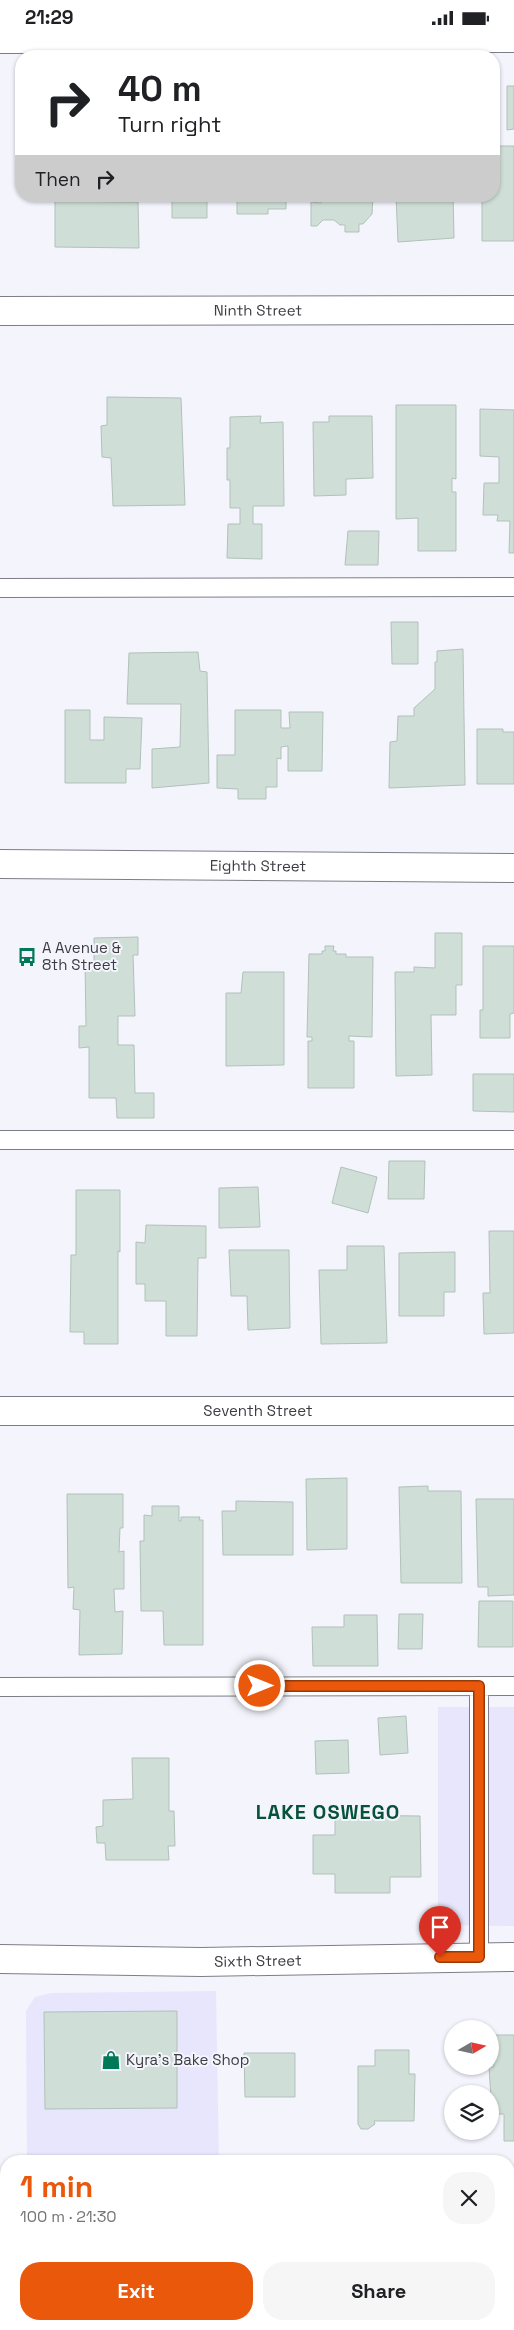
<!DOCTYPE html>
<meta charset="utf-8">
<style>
:root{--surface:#fff;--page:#f6f6f6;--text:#202124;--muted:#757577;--accent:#ea580c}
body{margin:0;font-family:"Space Grotesk",sans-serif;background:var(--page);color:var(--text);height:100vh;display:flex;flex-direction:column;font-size:19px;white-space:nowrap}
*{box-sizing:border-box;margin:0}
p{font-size:16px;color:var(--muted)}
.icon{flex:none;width:28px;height:28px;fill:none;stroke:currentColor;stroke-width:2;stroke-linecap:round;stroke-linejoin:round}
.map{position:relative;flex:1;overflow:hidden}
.details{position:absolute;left:0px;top:2120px;width:515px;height:175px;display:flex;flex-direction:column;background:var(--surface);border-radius:20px 20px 0 0;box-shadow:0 1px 4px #0004}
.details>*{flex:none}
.top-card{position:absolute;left:15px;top:15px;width:485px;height:152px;border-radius:20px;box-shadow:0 1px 4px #0004;background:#fff;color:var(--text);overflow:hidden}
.needle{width:32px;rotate:81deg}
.tools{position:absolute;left:444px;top:1985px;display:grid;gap:10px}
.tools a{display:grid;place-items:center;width:55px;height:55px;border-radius:50%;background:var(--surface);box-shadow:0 1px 4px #0004;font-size:25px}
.pin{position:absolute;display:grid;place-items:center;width:42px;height:42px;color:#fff;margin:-51px -21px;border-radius:50% 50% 50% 0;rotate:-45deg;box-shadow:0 0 5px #0007}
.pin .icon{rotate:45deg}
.me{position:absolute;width:55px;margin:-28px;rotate:90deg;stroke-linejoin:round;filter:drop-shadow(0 0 4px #0008)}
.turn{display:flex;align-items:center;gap:18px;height:105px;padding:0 20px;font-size:22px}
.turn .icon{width:65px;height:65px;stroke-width:2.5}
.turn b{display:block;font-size:35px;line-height:42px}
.then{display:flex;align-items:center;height:48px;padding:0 20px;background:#0003;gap:10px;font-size:19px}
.round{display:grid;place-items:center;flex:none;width:52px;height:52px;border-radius:20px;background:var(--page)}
.headline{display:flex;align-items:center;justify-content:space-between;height:85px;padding:0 20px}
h1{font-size:30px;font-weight:700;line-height:38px;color:var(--accent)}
.button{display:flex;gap:10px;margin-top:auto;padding:10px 20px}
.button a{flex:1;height:58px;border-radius:20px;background:var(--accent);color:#fff;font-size:20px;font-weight:700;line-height:58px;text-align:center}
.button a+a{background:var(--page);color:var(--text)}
.status{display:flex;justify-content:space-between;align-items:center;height:35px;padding:0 25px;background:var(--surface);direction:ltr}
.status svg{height:14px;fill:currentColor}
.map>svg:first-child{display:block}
.built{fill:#e7e6fd}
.building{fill:#cfdfd7;stroke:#b1c1b9}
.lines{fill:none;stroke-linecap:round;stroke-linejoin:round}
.service-casing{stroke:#7d7d8a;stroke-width:20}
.minor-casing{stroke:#7d7d8a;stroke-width:30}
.service{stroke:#fff;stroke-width:18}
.minor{stroke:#fff;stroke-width:28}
.route-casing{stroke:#983908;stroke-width:12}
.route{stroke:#ea580c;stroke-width:9}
.labels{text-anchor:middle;stroke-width:4;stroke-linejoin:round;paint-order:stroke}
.street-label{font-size:15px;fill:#3c3c42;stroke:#f4f4fd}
.poi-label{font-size:15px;fill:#3c3c42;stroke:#f4f4fd;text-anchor:start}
.district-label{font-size:20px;font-weight:bold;letter-spacing:1px;fill:#06523a;stroke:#f4f4fd}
</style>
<div class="status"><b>21:29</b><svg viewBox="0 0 49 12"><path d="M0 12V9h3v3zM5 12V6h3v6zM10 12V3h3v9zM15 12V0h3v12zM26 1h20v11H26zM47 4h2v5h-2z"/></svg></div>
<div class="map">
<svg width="514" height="2295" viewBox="0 0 514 2295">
<rect width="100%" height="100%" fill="#f4f4fd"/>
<path class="built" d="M 438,1672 L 514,1672 L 514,1891 L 438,1890 Z
M 216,1956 L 219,2126 L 27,2126 L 26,1976 L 35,1962 L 51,1958 Z
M 28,2289 L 205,2289 L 205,2295 L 29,2295 Z"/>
<path class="building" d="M 507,51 L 514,51 L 514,94 L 507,95 Z
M 494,111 L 514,111 L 514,206 L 482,206 L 482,161 L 494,161 Z
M 172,161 L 207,161 L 207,183 L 172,183 Z
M 237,161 L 286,161 L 286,174 L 268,174 L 268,179 L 237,179 Z
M 321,161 L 373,161 L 372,179 L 363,189 L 359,189 L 359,197 L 345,197 L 345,190 L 340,190 L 334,185 L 323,185 L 317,191 L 311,191 L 311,167 L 321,168 Z
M 396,161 L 453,161 L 454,203 L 398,207 Z
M 55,166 L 138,167 L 139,213 L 55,212 Z
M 107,362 L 181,363 L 185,470 L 113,471 L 111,423 L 102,422 L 101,391 L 107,390 Z
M 396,370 L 456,370 L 456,444 L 452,443 L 452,457 L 456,457 L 456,516 L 418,516 L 418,483 L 396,484 Z
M 480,374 L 514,375 L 514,518 L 509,518 L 510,486 L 497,486 L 498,480 L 483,480 L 484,448 L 499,448 L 499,422 L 480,421 Z
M 261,381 L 260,388 L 283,387 L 284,471 L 253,471 L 253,489 L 262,489 L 262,524 L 227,523 L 228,489 L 240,489 L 240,473 L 230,473 L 230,445 L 227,445 L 227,413 L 230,413 L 230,382 Z
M 329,381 L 372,381 L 373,443 L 346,444 L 346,460 L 314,461 L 313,387 L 329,387 Z
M 348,496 L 379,496 L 378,530 L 345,530 Z
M 391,587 L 418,587 L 418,629 L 392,629 Z
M 463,614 L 465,750 L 389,753 L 390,707 L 397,706 L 398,681 L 414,681 L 414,673 L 435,654 L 435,627 L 437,627 L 437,616 Z
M 198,617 L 200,636 L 207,637 L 209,748 L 152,753 L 152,714 L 180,712 L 181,669 L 127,669 L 129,618 Z
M 65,675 L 90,675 L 90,705 L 104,705 L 104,682 L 142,683 L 140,734 L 126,734 L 126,748 L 65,748 Z
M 235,675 L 281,675 L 281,693 L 290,693 L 289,677 L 323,677 L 322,736 L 288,736 L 288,711 L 281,712 L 281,724 L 277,723 L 277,752 L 266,752 L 266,764 L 238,764 L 238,754 L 217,753 L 217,720 L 235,720 Z
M 477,694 L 503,694 L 503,697 L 514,697 L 514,749 L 477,749 Z
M 435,898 L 462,898 L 462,950 L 456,950 L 456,980 L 431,980 L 432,1040 L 396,1041 L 395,937 L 414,937 L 414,932 L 435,933 Z
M 138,902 L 138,920 L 133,920 L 135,981 L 118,981 L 118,1010 L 134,1010 L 135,1058 L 154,1058 L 154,1083 L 117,1083 L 116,1063 L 89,1063 L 89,1012 L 79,1013 L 79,991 L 86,991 L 85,926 L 94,926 L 94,903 Z
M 325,911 L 334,911 L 333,916 L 336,916 L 336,919 L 346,919 L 346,922 L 373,922 L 372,1002 L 349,1001 L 349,1006 L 354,1006 L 354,1053 L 308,1053 L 308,1006 L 312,1006 L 312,1002 L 307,1002 L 309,919 L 322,919 L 322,916 L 325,916 Z
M 483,911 L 514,911 L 514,978 L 510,979 L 510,1003 L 480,1003 L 480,975 L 483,975 Z
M 243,937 L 284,937 L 284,1030 L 226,1031 L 226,958 L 241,958 Z
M 473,1039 L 514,1039 L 514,1077 L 473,1076 Z
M 389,1126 L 425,1126 L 424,1164 L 388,1164 Z
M 341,1132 L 377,1142 L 368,1178 L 332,1168 Z
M 258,1152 L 260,1192 L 219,1193 L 219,1153 Z
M 76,1155 L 120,1155 L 120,1217 L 118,1216 L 118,1309 L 84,1309 L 84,1297 L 70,1297 L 71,1220 L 76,1220 Z
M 146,1190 L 206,1191 L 206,1223 L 198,1223 L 197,1301 L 166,1301 L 166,1266 L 145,1266 L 145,1249 L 136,1249 L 136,1207 L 145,1208 Z
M 489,1196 L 514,1196 L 514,1298 L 484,1299 L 483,1258 L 490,1258 Z
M 347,1211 L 384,1211 L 387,1308 L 321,1309 L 319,1235 L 347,1235 Z
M 229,1215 L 289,1215 L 290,1293 L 248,1295 L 247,1261 L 231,1261 Z
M 455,1217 L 455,1257 L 444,1257 L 444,1281 L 399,1281 L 399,1218 Z
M 347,1443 L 347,1514 L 307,1515 L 306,1444 Z
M 428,1451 L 428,1456 L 461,1456 L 462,1548 L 401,1548 L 399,1452 Z
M 67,1459 L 123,1459 L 123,1493 L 120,1493 L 119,1517 L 124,1516 L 124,1554 L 114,1554 L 115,1577 L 123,1576 L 122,1619 L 79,1620 L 80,1575 L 73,1574 L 74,1552 L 68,1553 Z
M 476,1464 L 514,1464 L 514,1560 L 488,1561 L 488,1552 L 478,1552 Z
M 236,1466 L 293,1467 L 293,1520 L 223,1520 L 222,1476 L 236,1476 Z
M 152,1471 L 179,1471 L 179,1486 L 181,1486 L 181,1482 L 200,1482 L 199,1485 L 203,1485 L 203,1610 L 164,1610 L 163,1576 L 141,1576 L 140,1506 L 144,1506 L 144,1480 L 152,1481 Z
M 479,1566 L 513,1566 L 513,1612 L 478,1612 Z
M 399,1579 L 423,1579 L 422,1614 L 398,1614 Z
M 344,1580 L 377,1580 L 378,1631 L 313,1631 L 312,1592 L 344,1592 Z
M 406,1681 L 408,1718 L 380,1720 L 378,1683 Z
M 348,1705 L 349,1738 L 316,1739 L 315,1706 Z
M 132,1723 L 169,1723 L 169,1776 L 174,1776 L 175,1811 L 168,1811 L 169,1825 L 106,1825 L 105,1808 L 97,1808 L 96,1792 L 103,1791 L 103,1765 L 133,1764 Z
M 335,1780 L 420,1781 L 421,1842 L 390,1842 L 390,1858 L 335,1858 L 335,1839 L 313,1839 L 313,1800 L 335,1800 Z
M 177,1976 L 177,2073 L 45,2074 L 44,1977 Z
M 493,2000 L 514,2000 L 514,2106 L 504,2106 L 504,2079 L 492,2079 L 489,2032 L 494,2032 Z
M 375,2015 L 409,2015 L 409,2039 L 415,2039 L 414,2086 L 374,2086 L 375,2089 L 368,2094 L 361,2094 L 358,2089 L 358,2031 L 375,2031 Z
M 244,2018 L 295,2018 L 295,2062 L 245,2062 Z
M 509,2220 L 514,2220 L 514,2258 L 509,2258 Z
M 509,2258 L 514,2258 L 514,2286 L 509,2287 Z
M 514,2286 L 514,2295 L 485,2295 L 485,2289 L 509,2289 L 509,2287 Z
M 132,2289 L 189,2289 L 189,2295 L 132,2295 Z
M 215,2289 L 277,2289 L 277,2295 L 215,2295 Z
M 369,2289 L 369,2295 L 306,2295 L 306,2290 Z
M 396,2289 L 456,2289 L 456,2295 L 396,2295 Z"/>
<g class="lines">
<g class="service-casing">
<path id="service" d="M 0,9 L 514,8
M 0,553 L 514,552
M 0,1105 L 514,1105
M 0,1652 L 514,1651
M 479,1922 L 479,1651
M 509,2199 L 514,2199
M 0,2200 L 6,2200"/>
</g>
<g class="minor-casing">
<g id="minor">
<path id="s1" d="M 0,276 L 514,275"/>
<path id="s2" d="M 0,829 L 514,833"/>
<path id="s3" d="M 0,1376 L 514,1376"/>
<path id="s4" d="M 0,1924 L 201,1927 L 514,1922"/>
</g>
</g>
<use href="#service" class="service"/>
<use href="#minor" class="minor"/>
</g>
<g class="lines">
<g class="route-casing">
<path id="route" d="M 260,1651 L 479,1651 L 479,1922 L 440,1922"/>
</g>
<use href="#route" class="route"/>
</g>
<defs>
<g id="bus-bare" transform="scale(1.5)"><path d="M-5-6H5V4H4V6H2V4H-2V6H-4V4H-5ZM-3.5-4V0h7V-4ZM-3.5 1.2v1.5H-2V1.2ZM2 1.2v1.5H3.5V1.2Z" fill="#007956" stroke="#f4f4fd" stroke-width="2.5" paint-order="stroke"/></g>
<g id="shop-bare" transform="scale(1.5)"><path d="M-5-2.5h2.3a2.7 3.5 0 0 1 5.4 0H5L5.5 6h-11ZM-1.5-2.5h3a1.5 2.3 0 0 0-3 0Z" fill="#007956" stroke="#f4f4fd" stroke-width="2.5" paint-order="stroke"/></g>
</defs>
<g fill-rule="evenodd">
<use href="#bus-bare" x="27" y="922"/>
<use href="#shop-bare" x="111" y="2025"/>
</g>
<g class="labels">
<g class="street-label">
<text dy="5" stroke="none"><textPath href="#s1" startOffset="258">Ninth Street</textPath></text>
<text dy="5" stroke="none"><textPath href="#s2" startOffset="258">Eighth Street</textPath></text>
<text dy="5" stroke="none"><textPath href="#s3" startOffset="258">Seventh Street</textPath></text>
<text dy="5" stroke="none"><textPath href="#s4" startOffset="258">Sixth Street</textPath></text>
</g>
<g class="poi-label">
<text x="42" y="918">A Avenue &amp;<tspan x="42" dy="17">8th Street</tspan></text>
<text x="126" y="2030">Kyra's Bake Shop</text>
</g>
<g class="district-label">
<text x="328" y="1784">LAKE OSWEGO</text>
</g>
</g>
</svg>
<div class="tools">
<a><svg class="needle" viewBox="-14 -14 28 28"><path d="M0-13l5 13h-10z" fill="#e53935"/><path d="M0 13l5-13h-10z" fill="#757577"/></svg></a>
<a><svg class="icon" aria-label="layers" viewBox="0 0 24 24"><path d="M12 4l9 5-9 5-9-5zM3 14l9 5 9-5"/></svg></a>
</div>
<div class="pin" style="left:440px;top:1922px;background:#d93025"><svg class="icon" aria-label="arrive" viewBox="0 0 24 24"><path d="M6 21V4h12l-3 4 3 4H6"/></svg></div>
<svg class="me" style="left:260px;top:1651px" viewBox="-20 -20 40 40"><circle r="17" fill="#ea580c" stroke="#fff" stroke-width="3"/><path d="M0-11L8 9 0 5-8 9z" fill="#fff"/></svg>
<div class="top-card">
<div class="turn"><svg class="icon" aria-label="right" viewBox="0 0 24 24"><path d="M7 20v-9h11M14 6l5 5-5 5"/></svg><div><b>40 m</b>Turn right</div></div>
<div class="then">Then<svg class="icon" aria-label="right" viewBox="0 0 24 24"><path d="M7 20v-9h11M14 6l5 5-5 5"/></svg></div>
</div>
<section class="details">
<div class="headline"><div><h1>1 min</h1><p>100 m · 21:30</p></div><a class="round"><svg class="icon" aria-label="close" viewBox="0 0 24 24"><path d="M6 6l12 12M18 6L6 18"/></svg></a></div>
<div class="button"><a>Exit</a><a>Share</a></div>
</section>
</div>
